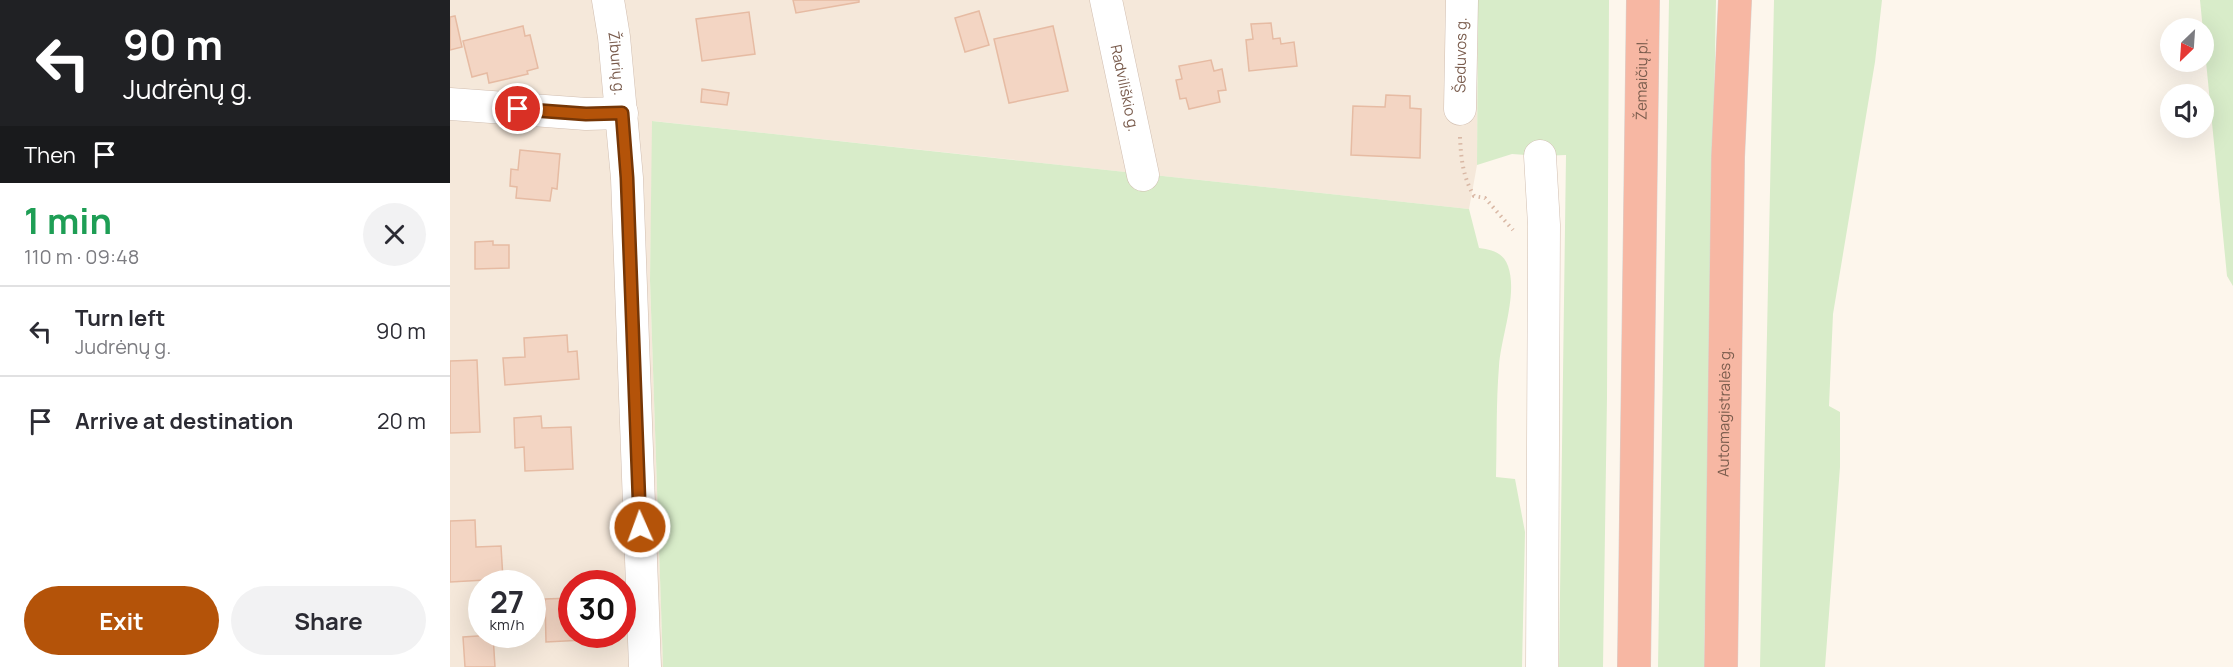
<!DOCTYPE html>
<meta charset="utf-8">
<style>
:root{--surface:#fff;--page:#f2f2f3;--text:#2b2b33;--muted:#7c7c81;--line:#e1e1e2;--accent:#b45309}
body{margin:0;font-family:Manrope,sans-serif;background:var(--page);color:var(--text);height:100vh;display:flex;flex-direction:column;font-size:22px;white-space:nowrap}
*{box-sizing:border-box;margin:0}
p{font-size:20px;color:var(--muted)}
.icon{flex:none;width:33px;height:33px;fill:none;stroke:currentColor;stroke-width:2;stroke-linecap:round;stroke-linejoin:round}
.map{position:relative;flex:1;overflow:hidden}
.side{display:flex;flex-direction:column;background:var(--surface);width:450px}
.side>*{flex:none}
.banner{background:#202124;color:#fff;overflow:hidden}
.needle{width:39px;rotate:205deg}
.tools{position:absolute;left:1710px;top:18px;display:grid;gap:12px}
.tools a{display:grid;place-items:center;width:54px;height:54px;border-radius:50%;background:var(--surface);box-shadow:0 6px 24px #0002;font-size:30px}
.speed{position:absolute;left:18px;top:570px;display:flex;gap:12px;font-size:30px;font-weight:700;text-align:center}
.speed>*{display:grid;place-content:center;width:78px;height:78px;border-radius:50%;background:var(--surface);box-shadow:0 6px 24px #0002;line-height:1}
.speed small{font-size:15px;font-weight:400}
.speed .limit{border:9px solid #d22;background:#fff;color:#111}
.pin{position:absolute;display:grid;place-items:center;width:51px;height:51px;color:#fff;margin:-26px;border:3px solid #fff;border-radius:50%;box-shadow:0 2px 6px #0007}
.me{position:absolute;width:66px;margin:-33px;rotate:358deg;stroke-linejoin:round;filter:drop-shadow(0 0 4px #0008)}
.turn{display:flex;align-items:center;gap:21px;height:126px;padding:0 24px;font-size:27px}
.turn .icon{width:78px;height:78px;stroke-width:2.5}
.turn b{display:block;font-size:42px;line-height:51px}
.then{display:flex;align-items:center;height:57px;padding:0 24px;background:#0003;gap:12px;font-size:22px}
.round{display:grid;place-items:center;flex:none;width:63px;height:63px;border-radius:32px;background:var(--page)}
.summary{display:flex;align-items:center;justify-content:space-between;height:102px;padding:0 24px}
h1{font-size:36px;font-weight:700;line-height:45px;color:#1e9e55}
.primary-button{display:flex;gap:12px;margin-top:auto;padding:12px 24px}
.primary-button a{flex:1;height:69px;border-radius:36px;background:var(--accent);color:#fff;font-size:24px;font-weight:700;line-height:69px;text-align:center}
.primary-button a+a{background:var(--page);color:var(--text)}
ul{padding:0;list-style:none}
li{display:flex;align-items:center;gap:18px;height:90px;padding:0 24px;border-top:2px solid var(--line)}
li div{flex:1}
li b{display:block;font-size:22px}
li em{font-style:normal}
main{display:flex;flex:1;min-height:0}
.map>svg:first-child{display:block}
.residential{fill:#f5e8da;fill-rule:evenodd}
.green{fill:#d8ecc9}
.building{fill:#f3d5c3;stroke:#e6bba3;stroke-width:1.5}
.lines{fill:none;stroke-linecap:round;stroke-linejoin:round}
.street-casing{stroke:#d1beb0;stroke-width:33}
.highway-casing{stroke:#dad1cd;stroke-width:34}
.path{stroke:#d9b8a5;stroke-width:4;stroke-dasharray:1.5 4.5;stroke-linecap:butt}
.street{stroke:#fff;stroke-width:32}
.highway{stroke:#f7b7a3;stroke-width:33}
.route-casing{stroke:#753606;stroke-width:15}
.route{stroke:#b45309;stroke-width:10}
.labels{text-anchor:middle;stroke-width:5;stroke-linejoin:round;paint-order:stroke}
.street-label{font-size:15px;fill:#7a5c4d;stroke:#fffaf3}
</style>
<main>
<section class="side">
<div class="banner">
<div class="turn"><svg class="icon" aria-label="left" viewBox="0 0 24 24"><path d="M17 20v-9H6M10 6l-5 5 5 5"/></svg><div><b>90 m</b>Judrėnų g.</div></div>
<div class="then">Then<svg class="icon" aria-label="arrive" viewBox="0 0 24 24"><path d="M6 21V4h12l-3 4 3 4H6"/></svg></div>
</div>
<div class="summary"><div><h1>1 min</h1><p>110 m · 09:48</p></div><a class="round"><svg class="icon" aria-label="close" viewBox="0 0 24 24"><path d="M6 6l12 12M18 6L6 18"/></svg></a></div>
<ul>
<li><svg class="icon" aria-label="left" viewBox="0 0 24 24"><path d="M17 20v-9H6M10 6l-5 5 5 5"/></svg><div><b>Turn left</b><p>Judrėnų g.</p></div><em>90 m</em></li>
<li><svg class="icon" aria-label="arrive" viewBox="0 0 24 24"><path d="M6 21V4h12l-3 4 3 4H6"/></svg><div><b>Arrive at destination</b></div><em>20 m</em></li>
</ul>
<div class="primary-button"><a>Exit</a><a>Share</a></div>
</section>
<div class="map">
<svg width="1783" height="667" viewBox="0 0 1783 667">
<rect width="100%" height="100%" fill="#fdf6ec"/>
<path class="residential" d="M 0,0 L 1028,0 L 1027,165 L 1019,209 L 203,121 L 200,280 L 213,667 L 0,667 ZM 32,584 L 82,584 L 82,634 L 32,634 ZM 122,584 L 172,584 L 172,634 L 122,634 Z"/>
<path class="green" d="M 1028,0 L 1159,0 L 1157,397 L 1153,667 L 1109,667 L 1116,155 L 1090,156 L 1062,154 L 1027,165 Z
M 1219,0 L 1266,0 L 1254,667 L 1208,667 Z
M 1324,0 L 1432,0 L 1425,62 L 1383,314 L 1379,406 L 1390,412 L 1390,467 L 1375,667 L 1310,667 Z
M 1750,0 L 1783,0 L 1783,286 L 1777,276 Z
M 202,121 L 1019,209 L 1029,248 C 1042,250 1053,252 1058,266 C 1068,294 1051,337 1049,366 C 1046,403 1047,440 1046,477 L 1065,479 L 1075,532 L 1072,667 L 213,667 L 200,280 Z"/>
<path class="building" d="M 343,0 L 409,0 L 409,2 L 346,13 Z
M 529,11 L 539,45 L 515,52 L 505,18 Z
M 299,12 L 305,54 L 252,61 L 246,19 Z
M 5,16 L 12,47 L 0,50 L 0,17 Z
M 821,23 L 823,39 L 830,38 L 831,44 L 844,42 L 847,66 L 799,71 L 796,40 L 803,39 L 801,24 Z
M 73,26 L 75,36 L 80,35 L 88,68 L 77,71 L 78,74 L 39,83 L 37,73 L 22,77 L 13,41 Z
M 603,26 L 618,91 L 559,103 L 544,39 Z
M 761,60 L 764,71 L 772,69 L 776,90 L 768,91 L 770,102 L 739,109 L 736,98 L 730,99 L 726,80 L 732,79 L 729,66 Z
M 252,89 L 279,93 L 277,105 L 251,102 Z
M 936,95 L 960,96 L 960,108 L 971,109 L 970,158 L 901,155 L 903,106 L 935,107 Z
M 70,150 L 110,154 L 107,189 L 102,188 L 100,201 L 66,198 L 67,187 L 60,186 L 61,169 L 68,170 Z
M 43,241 L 43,245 L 59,245 L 59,268 L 25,269 L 25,242 Z
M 117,335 L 118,352 L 127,351 L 129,379 L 55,385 L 53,358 L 75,357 L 74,338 Z
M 27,360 L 30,432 L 0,433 L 0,361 Z
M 91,416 L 92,428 L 121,427 L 123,469 L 75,471 L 74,447 L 65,448 L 64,418 Z
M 25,520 L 26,547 L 51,546 L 53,579 L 0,582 L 0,521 Z
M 122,598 L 122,634 L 134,634 L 134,640 L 96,642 L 95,599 Z
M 43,635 L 45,667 L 15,667 L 13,637 Z"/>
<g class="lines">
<g class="street-casing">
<g id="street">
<path id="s1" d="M 158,0 L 164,37 L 177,178 L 195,667"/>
<path id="s2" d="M 656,0 L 693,175"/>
<path d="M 0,104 L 136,114 L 172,113"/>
<path id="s3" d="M 1010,109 L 1012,0"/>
<path d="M 1090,156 L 1094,225 L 1092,667"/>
</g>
</g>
<g class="highway-casing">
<g id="highway">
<path id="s4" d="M 1184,667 L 1193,0"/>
<path id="s5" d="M 1271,667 L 1278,157 L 1285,0"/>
</g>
</g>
<path class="path" d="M 1010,137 C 1011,159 1013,177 1024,196 L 1035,198 L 1063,230"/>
<use href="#street" class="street"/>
<use href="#highway" class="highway"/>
</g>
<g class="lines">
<g class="route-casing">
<path id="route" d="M 68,109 L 136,114 L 172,113 L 177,178 L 190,527"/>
</g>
<use href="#route" class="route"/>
</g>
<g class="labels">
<g class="street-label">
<text dy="5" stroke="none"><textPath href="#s3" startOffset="54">Šeduvos g.</textPath></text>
<text dy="5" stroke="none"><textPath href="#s1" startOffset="64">Žiburių g.</textPath></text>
<text dy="5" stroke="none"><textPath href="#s4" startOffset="588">Žemaičių pl.</textPath></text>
<text dy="5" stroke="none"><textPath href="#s2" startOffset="90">Radviliškio g.</textPath></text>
<text dy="5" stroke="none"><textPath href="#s5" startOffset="255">Automagistralės g.</textPath></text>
</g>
</g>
</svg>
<div class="tools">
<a><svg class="needle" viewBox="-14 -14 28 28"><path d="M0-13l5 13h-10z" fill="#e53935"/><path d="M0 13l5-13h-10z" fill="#7c7c81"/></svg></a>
<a><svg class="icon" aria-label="sound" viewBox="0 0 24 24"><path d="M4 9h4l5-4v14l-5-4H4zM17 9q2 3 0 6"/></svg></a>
</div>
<div class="speed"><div>27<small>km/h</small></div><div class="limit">30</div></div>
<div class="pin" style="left:68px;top:109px;background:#d93025"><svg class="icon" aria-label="arrive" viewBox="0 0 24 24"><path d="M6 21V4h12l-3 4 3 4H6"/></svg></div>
<svg class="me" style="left:190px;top:527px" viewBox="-20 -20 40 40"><circle r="17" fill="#b45309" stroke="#fff" stroke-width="3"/><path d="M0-11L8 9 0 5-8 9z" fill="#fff"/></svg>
</div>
</main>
